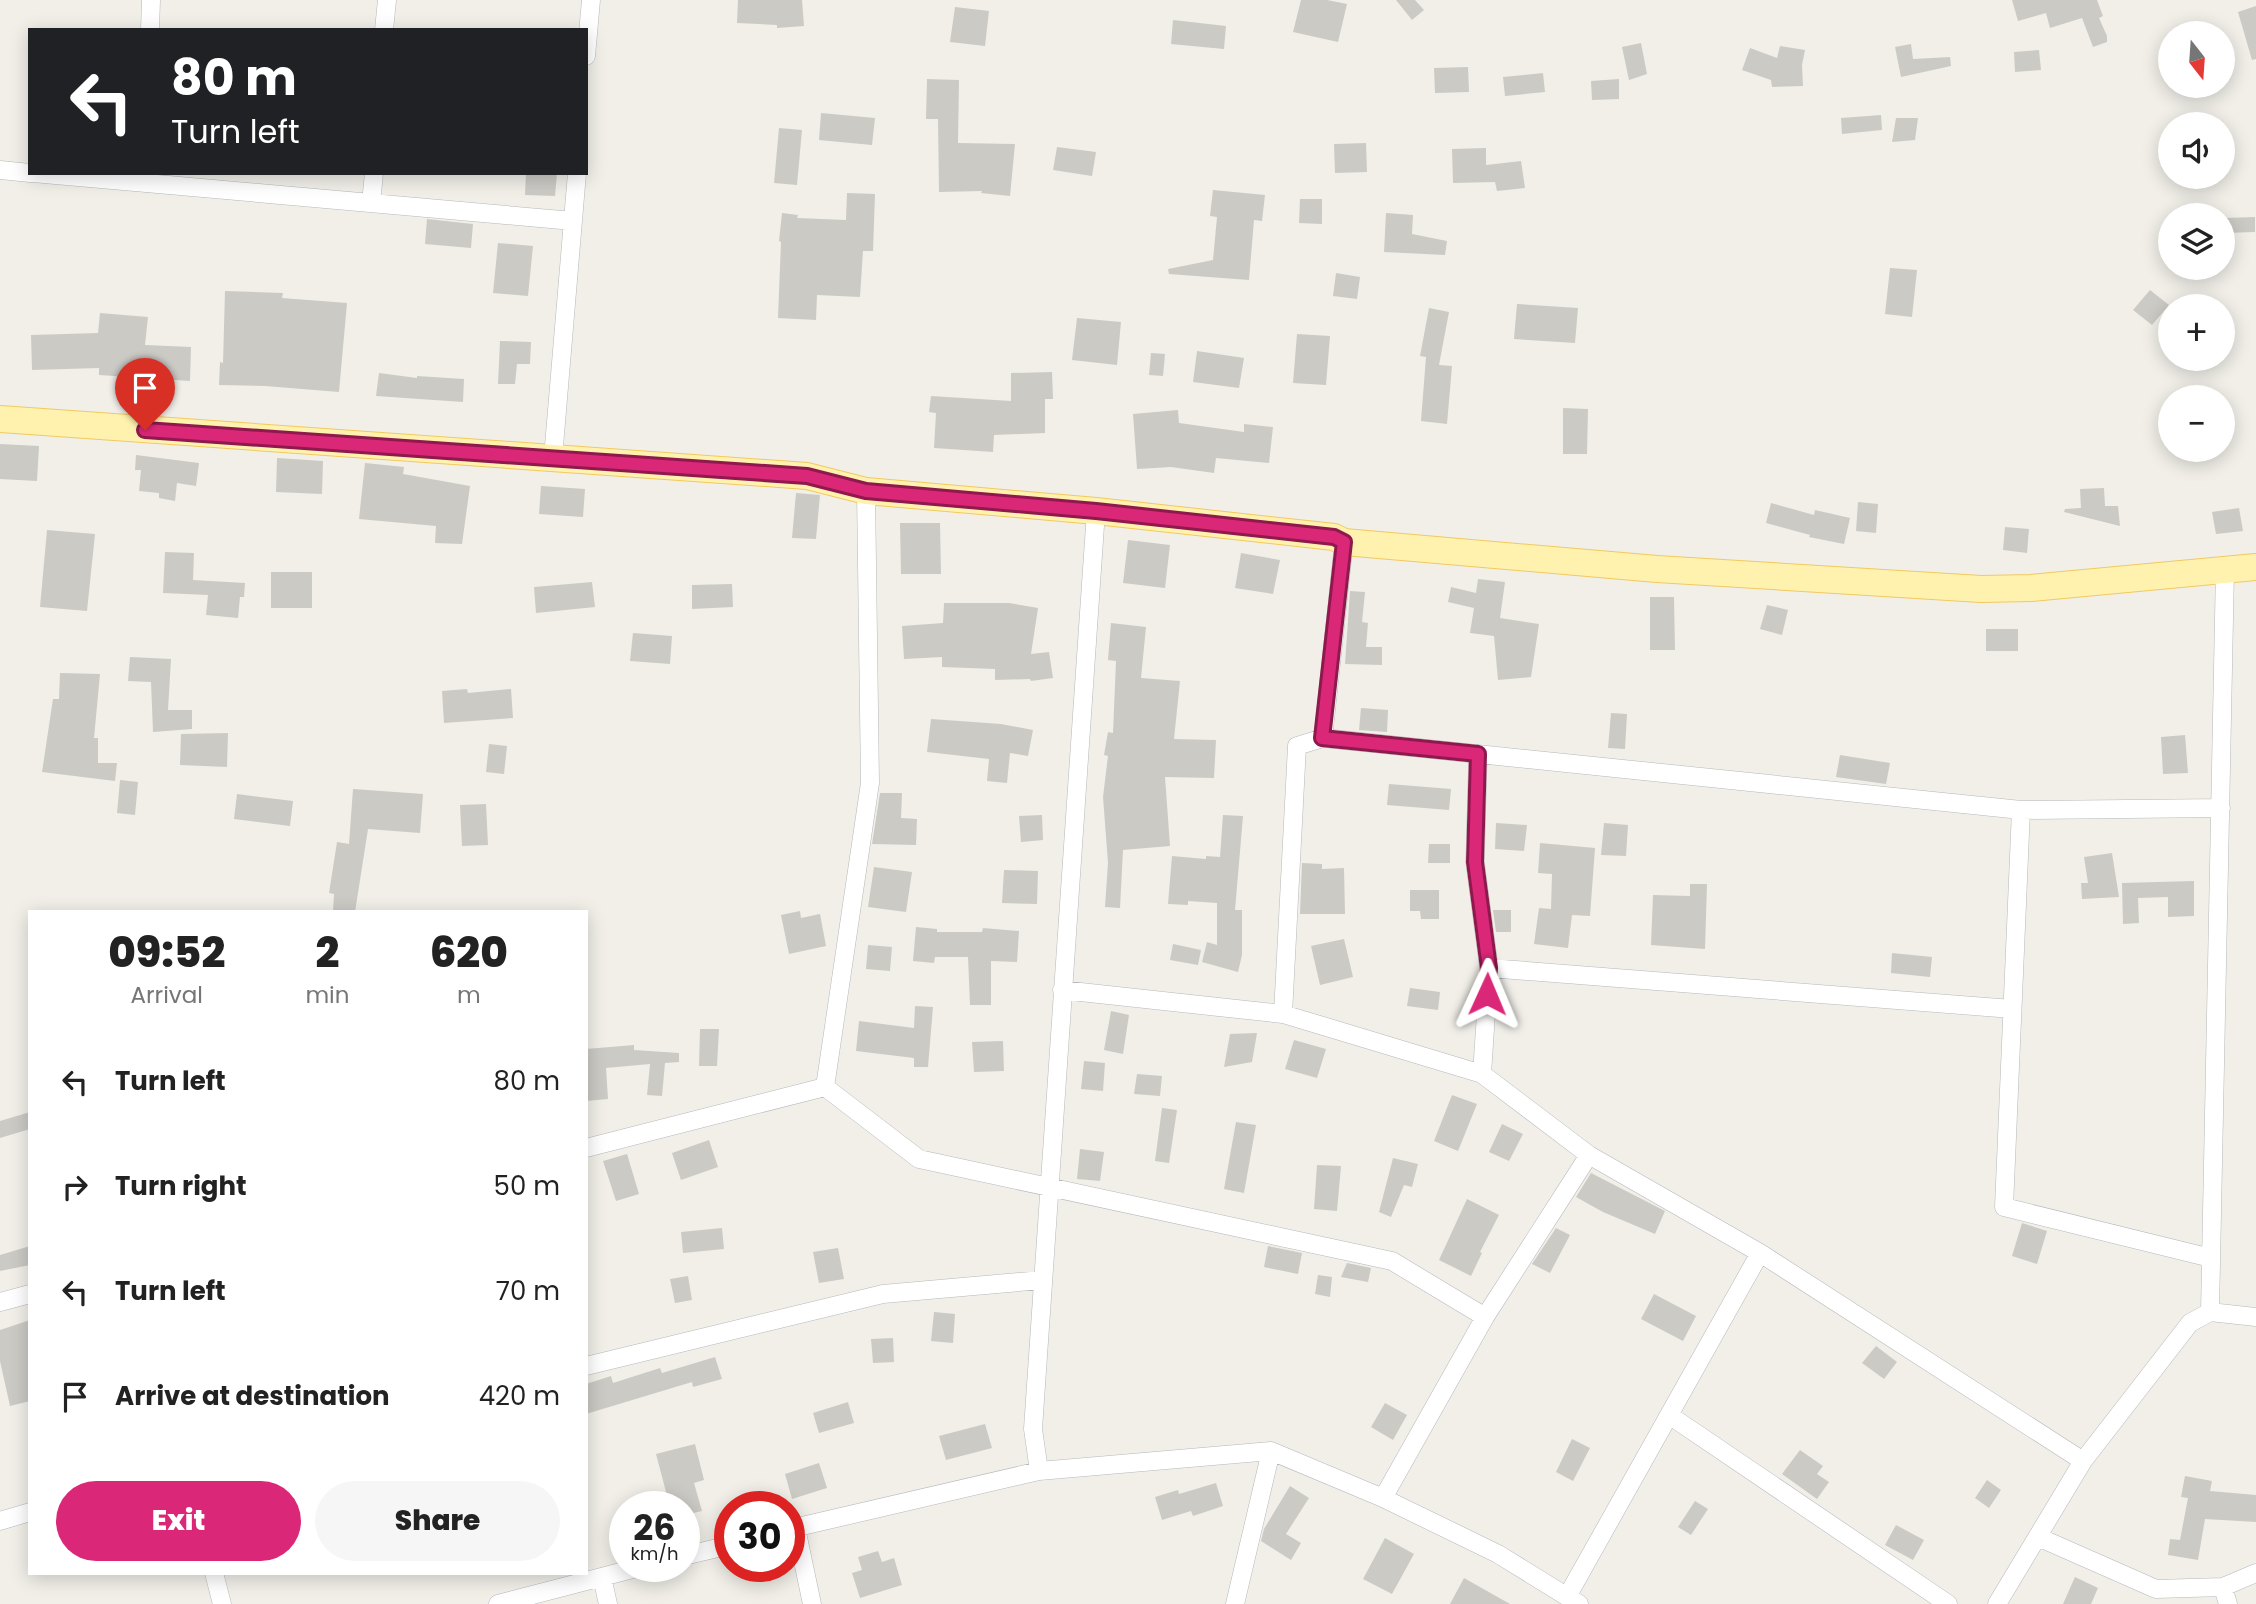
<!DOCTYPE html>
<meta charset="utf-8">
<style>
:root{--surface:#fff;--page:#f6f6f6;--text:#222;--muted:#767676;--accent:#db2777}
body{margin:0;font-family:Poppins,sans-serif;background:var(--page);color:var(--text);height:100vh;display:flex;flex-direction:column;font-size:26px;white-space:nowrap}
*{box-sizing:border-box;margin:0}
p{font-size:23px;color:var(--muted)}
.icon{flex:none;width:38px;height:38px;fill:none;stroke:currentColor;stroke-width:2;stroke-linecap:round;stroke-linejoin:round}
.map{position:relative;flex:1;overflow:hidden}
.side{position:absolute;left:28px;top:910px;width:560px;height:665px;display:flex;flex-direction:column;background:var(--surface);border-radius:0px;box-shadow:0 4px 18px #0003}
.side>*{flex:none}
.guide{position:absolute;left:28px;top:28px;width:560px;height:147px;border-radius:0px;box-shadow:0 4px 18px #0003;background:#202124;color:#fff;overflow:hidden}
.needle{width:46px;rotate:163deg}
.tools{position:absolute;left:2158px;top:21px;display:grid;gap:14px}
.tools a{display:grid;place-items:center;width:77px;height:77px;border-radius:50%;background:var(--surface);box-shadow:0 4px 18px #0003;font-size:35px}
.speed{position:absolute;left:609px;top:1491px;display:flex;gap:14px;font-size:35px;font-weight:700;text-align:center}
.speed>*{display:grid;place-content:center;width:91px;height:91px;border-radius:50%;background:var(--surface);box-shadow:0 4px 18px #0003;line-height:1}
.speed small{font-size:18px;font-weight:400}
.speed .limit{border:10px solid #d22;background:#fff;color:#111}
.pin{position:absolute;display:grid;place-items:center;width:60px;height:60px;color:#fff;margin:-72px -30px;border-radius:50% 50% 50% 0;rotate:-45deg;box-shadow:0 0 7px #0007}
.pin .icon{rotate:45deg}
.me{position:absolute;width:77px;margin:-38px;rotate:1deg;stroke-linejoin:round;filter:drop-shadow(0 0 5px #0008)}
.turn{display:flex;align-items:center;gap:24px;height:147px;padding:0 28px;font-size:32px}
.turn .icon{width:91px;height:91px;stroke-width:2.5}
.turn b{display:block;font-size:49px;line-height:60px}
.eta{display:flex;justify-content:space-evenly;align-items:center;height:119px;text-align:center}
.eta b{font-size:42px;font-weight:800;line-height:49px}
.action{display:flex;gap:14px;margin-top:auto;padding:14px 28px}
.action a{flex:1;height:80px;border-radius:42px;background:var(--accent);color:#fff;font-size:28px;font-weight:800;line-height:80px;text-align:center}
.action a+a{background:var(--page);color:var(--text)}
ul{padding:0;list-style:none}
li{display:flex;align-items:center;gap:21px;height:105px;padding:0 28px}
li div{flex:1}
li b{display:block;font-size:26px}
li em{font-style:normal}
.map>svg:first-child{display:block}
.building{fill:#cccac5}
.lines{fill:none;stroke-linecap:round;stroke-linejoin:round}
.street-casing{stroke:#b5b8bc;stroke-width:19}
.primary-casing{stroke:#f2c960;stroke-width:28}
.street{stroke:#fff;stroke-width:18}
.primary{stroke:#fff2af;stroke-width:26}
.route-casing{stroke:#8e194d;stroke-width:18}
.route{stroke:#db2777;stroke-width:12}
</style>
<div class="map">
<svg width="2256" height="1604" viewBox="0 0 2256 1604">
<rect width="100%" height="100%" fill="#f1efe8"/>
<path class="building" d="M 738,0 L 802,0 L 804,26 L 777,28 L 777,25 L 737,23 Z
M 1301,0 L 1327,0 L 1347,4 L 1338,42 L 1293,32 Z
M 1396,0 L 1415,0 L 1424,10 L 1412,20 Z
M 2012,0 L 2097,0 L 2103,16 L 2099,18 L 2107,36 L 2107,42 L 2093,47 L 2082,18 L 2050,28 L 2046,13 L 2018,21 Z
M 2256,6 L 2256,59 L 2252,60 L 2238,12 Z
M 955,7 L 989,11 L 985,46 L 950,42 Z
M 1173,20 L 1226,26 L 1224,49 L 1171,44 Z
M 1641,43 L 1647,74 L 1629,80 L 1622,47 Z
M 1911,44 L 1913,59 L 1950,57 L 1951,66 L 1901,77 L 1895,47 Z
M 1780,46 L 1805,50 L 1802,65 L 1803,86 L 1772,87 L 1771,80 L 1742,70 L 1750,48 L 1777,58 Z
M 2039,50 L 2041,70 L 2015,72 L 2014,52 Z
M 1468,67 L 1469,92 L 1435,93 L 1434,68 Z
M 1543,73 L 1545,92 L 1505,96 L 1503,77 Z
M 927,79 L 959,80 L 958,143 L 1015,144 L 1010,196 L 981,193 L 982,191 L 939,192 L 938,119 L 926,119 Z
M 1619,79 L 1619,99 L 1592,100 L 1591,81 Z
M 821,113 L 875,118 L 872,145 L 819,140 Z
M 1881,115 L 1882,130 L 1842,134 L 1841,118 Z
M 1896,118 L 1918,118 L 1915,140 L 1892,142 Z
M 779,128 L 802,130 L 797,185 L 774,183 Z
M 1366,143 L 1367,172 L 1335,173 L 1334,144 Z
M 1057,147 L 1096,152 L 1092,176 L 1053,170 Z
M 1486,148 L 1486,165 L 1521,161 L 1525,188 L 1497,191 L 1495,182 L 1453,183 L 1452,149 Z
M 526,173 L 557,173 L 555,196 L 525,195 Z
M 1213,190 L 1265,195 L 1262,221 L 1254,220 L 1249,280 L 1169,274 L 1168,269 L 1213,260 L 1217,217 L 1210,216 Z
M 847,193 L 875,194 L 873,251 L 863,251 L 860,297 L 817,295 L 816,320 L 778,318 L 781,242 L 779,241 L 782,213 L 798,215 L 797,218 L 846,220 Z
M 1300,199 L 1322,199 L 1322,224 L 1299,223 Z
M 1386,213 L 1413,215 L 1412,234 L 1447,241 L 1445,255 L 1384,252 Z
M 2255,217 L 2255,232 L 2225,233 L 2225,218 Z
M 427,219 L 473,224 L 471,248 L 425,244 Z
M 498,243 L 533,246 L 528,296 L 493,293 Z
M 1890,268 L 1917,270 L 1912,317 L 1885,314 Z
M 1336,273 L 1360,277 L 1357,299 L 1333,296 Z
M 2150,290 L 2169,305 L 2152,325 L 2133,310 Z
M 225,291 L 283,293 L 282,298 L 347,303 L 339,392 L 265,386 L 219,385 L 220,362 L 223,363 Z
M 1517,304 L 1578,308 L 1575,343 L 1514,339 Z
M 1429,308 L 1449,312 L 1439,365 L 1452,366 L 1447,424 L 1421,421 L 1426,357 L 1420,356 Z
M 100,313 L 148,317 L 145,345 L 191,347 L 190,381 L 99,375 L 99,368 L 32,370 L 31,335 L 98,333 Z
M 1077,318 L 1121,322 L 1117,365 L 1072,360 Z
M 1297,334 L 1330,336 L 1326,385 L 1293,383 Z
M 500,341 L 531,342 L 530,364 L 517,364 L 515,384 L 498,384 Z
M 1197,351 L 1244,358 L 1239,388 L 1193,382 Z
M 1151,353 L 1165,354 L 1163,376 L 1149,375 Z
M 1052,372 L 1053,399 L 1045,399 L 1045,433 L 994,435 L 993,452 L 934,448 L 936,413 L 929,412 L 931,396 L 1011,401 L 1011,373 Z
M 379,373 L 417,378 L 417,376 L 464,379 L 463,402 L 376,396 Z
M 1563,408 L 1588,409 L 1587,454 L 1563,454 Z
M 1178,410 L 1179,423 L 1244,432 L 1244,424 L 1273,427 L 1269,463 L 1216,458 L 1214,473 L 1171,467 L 1137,469 L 1133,414 Z
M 0,444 L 39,446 L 37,481 L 0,479 Z
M 136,455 L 199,463 L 196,486 L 177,483 L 175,501 L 159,498 L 159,493 L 139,491 L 141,470 L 135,470 Z
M 277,458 L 323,461 L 322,494 L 276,492 Z
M 365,463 L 404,467 L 403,474 L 470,486 L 462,544 L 435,543 L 436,526 L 359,519 Z
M 541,486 L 585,489 L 583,517 L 539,514 Z
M 2104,488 L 2105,506 L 2118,506 L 2120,526 L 2064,512 L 2065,509 L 2081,508 L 2080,489 Z
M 796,493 L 820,495 L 816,539 L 792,538 Z
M 1858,502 L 1878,504 L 1876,533 L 1856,531 Z
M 1771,503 L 1814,515 L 1815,510 L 1850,518 L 1844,544 L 1809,537 L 1810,535 L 1766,523 Z
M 2239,508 L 2243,531 L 2216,534 L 2212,512 Z
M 900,523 L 940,523 L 941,574 L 901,574 Z
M 2005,527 L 2029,529 L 2027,553 L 2003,550 Z
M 47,530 L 95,534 L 87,611 L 40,607 Z
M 1128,540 L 1170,545 L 1165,588 L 1123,583 Z
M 165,552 L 194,553 L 193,580 L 245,583 L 244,597 L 240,597 L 238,618 L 206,615 L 208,595 L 163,593 Z
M 1241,553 L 1280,560 L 1273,594 L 1235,588 Z
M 271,572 L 312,572 L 312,608 L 271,608 Z
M 1478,579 L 1505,582 L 1500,618 L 1539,624 L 1531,677 L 1498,680 L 1494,636 L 1470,633 L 1474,608 L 1448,602 L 1451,587 L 1476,593 Z
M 592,582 L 595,607 L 536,613 L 534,587 Z
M 732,584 L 733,607 L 692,609 L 692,585 Z
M 1350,591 L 1365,592 L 1362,622 L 1368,623 L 1366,647 L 1382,647 L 1382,665 L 1345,664 Z
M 1650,597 L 1674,597 L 1675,650 L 1650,650 Z
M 944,603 L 1009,603 L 1038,608 L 1031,654 L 1049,652 L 1053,678 L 1031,681 L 1030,679 L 995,680 L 995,669 L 942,667 L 942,657 L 904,659 L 902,626 L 943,623 Z
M 1767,605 L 1788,610 L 1782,635 L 1760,629 Z
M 1111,623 L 1146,627 L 1141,678 L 1180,681 L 1174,739 L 1216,740 L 1214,778 L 1165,777 L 1170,846 L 1123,850 L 1120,908 L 1105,907 L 1108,863 L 1103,797 L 1108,756 L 1104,755 L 1108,732 L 1113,733 L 1116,661 L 1108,660 Z
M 1986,629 L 2018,629 L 2018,651 L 1986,651 Z
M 633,633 L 672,636 L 670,664 L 630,661 Z
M 130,657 L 171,659 L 168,710 L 192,710 L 192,729 L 153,732 L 151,682 L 128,681 Z
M 60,673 L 100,674 L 94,738 L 98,738 L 98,763 L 117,763 L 115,781 L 42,772 L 53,699 L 59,699 Z
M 467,689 L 468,693 L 511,689 L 513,718 L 444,723 L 442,691 Z
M 1361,708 L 1388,710 L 1387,732 L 1359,730 Z
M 1611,713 L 1627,714 L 1625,749 L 1608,748 Z
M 931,719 L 1001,724 L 1033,730 L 1028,756 L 1010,753 L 1007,783 L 987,781 L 989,759 L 927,752 Z
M 228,733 L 227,767 L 180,765 L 181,734 Z
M 2185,735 L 2188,773 L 2163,774 L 2161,737 Z
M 489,744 L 507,746 L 504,774 L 486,772 Z
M 1840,755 L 1890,763 L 1886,784 L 1836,777 Z
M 120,780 L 138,782 L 135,815 L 117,813 Z
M 1389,784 L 1451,789 L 1449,810 L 1387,805 Z
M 353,789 L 423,794 L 420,833 L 368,829 L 355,912 L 333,912 L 334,894 L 329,893 L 337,842 L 349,844 Z
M 880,793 L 902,793 L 901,818 L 917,819 L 916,845 L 872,844 Z
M 237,794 L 293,801 L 290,826 L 234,819 Z
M 486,804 L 488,845 L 462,846 L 460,805 Z
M 1042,815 L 1043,840 L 1021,842 L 1019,816 Z
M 1223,815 L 1243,816 L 1235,910 L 1242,910 L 1242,955 L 1238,972 L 1202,962 L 1207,942 L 1217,945 L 1217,903 L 1188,901 L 1188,905 L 1168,904 L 1172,856 L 1206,859 L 1206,856 L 1220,857 Z
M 1496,823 L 1527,825 L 1524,851 L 1495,849 Z
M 1604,823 L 1628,825 L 1626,856 L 1601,855 Z
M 1540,843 L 1595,848 L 1590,916 L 1572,915 L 1568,948 L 1534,944 L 1539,908 L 1551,909 L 1552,874 L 1538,873 Z
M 1429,844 L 1450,844 L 1450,863 L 1428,863 Z
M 2112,853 L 2119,897 L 2082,899 L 2081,883 L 2088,883 L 2084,857 Z
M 1302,863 L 1322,864 L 1322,869 L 1344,868 L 1345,914 L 1300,914 Z
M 874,867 L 912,872 L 906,912 L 868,907 Z
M 1004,870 L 1038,871 L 1037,904 L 1002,903 Z
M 2194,881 L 2194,916 L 2168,917 L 2168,897 L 2138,898 L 2139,923 L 2123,924 L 2122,883 Z
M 1690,884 L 1707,884 L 1705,949 L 1651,945 L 1653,895 L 1690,896 Z
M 1410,890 L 1439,890 L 1439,919 L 1421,919 L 1420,911 L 1410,911 Z
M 1493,910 L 1511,910 L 1511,932 L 1496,932 Z
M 800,911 L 801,918 L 820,914 L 826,946 L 789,954 L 781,915 Z
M 916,927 L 937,929 L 937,932 L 982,932 L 983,928 L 1019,931 L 1017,962 L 991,961 L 991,1005 L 970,1005 L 968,957 L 935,957 L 934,963 L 913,961 Z
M 1344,939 L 1353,977 L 1320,985 L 1311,946 Z
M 1173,944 L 1201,950 L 1198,965 L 1170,960 Z
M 868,945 L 892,947 L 890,971 L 866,969 Z
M 1892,953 L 1932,957 L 1930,977 L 1891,973 Z
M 1410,988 L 1440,992 L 1438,1010 L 1407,1006 Z
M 915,1006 L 933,1007 L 928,1067 L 914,1067 L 914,1058 L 856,1051 L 859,1021 L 914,1028 Z
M 1111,1011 L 1129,1015 L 1123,1054 L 1104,1050 Z
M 700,1029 L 719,1029 L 717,1066 L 699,1066 Z
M 1257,1033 L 1252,1062 L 1224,1067 L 1230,1034 Z
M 1294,1040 L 1326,1049 L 1317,1078 L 1285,1069 Z
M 1003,1041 L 1004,1071 L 974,1072 L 972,1042 Z
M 634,1045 L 634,1050 L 679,1053 L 679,1062 L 665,1063 L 662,1096 L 647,1095 L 650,1064 L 606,1068 L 608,1099 L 586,1101 L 586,1049 Z
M 1084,1061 L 1105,1063 L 1103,1091 L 1081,1089 Z
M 1137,1074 L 1162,1076 L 1160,1096 L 1134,1094 Z
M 1452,1095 L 1477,1104 L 1458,1151 L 1434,1141 Z
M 1162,1108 L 1177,1110 L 1169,1163 L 1155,1161 Z
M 30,1112 L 30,1129 L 0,1138 L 0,1121 Z
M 1236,1122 L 1256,1125 L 1244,1193 L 1224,1189 Z
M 1502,1124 L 1523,1134 L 1509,1161 L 1489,1152 Z
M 709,1140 L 718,1167 L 681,1180 L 672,1153 Z
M 1080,1149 L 1104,1152 L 1100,1181 L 1077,1179 Z
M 627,1154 L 639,1194 L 616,1201 L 603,1161 Z
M 1393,1158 L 1418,1164 L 1412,1187 L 1404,1185 L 1391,1217 L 1379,1212 Z
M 1317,1165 L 1341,1166 L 1337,1211 L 1314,1209 Z
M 1591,1173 L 1665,1211 L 1655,1234 L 1603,1212 L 1576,1197 Z
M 1467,1199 L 1499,1215 L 1480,1252 L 1482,1253 L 1471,1276 L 1439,1260 Z
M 2022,1223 L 2047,1231 L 2037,1264 L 2012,1256 Z
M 722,1228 L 724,1249 L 683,1253 L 681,1232 Z
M 1556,1228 L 1570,1235 L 1550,1273 L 1532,1264 Z
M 30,1246 L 30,1265 L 0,1271 L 0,1255 Z
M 1268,1246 L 1302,1253 L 1298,1274 L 1264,1267 Z
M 838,1248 L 844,1279 L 819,1283 L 813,1252 Z
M 1347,1263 L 1371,1268 L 1368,1282 L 1341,1277 Z
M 1318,1275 L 1332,1277 L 1330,1297 L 1315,1294 Z
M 688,1276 L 692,1300 L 675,1303 L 670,1279 Z
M 1654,1294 L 1696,1316 L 1683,1341 L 1641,1319 Z
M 934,1312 L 955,1314 L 953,1343 L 931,1341 Z
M 30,1320 L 30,1401 L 10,1406 L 0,1361 L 0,1330 Z
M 893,1338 L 894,1362 L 873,1363 L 871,1339 Z
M 1876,1346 L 1897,1362 L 1884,1379 L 1862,1363 Z
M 715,1357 L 722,1379 L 693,1387 L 692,1382 L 586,1414 L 586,1384 L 611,1376 L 613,1383 L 660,1368 L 662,1373 Z
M 848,1402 L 854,1423 L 819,1433 L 813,1413 Z
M 1385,1403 L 1407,1415 L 1393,1440 L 1371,1427 Z
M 985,1424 L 992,1448 L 946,1460 L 939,1436 Z
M 1572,1439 L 1590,1448 L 1573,1481 L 1556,1472 Z
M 695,1444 L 704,1480 L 694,1483 L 702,1511 L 684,1515 L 684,1507 L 670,1507 L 656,1454 Z
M 1800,1450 L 1823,1466 L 1817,1474 L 1829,1482 L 1817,1499 L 1782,1474 Z
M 819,1463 L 827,1488 L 792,1499 L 785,1474 Z
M 2185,1476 L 2212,1481 L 2210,1491 L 2256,1495 L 2256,1522 L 2205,1519 L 2198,1560 L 2168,1555 L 2170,1539 L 2180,1540 L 2188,1498 L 2181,1497 Z
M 1987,1480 L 2001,1490 L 1989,1508 L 1975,1498 Z
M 1216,1483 L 1223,1506 L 1193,1516 L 1191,1511 L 1162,1520 L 1155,1497 L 1178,1490 L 1179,1494 Z
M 1290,1486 L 1309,1498 L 1286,1534 L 1301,1543 L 1291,1560 L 1261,1541 L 1264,1529 Z
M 1695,1501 L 1708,1509 L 1691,1535 L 1678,1527 Z
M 1896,1525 L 1924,1540 L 1913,1560 L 1885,1545 Z
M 1385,1538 L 1414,1554 L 1392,1594 L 1363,1579 Z
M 878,1551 L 882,1562 L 894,1558 L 902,1585 L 860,1598 L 852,1573 L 862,1570 L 858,1557 Z
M 2075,1577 L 2098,1588 L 2091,1604 L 2063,1604 Z
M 1464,1578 L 1510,1604 L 1450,1604 Z"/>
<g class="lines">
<g class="street-casing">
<path id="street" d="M 150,30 L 151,0
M 384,30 L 387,0
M 586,56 L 591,0
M 0,170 L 30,173
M 33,173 L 573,221
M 371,203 L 374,173
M 553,458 L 577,173
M 1344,542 L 1323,738 L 2021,810 L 2221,808
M 1478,754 L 1475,862 L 1489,968
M 2021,810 L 2004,1207 L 2211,1258
M 1062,990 L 1283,1014 L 1482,1074 L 1589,1155 L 1760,1253 L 2083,1461
M 1283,1014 L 1297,746 L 1323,738
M 1482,1074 L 1489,968 L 2012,1009
M 825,1087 L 870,783 L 866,491
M 586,1148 L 825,1087 L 919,1159 L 1392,1261 L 1485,1317 L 1383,1498
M 0,1302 L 30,1294
M 2210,1312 L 2225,569
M 1485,1317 L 1589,1155
M 586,1366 L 883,1294 L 1042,1280
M 1669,1415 L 1948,1604
M 1039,1471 L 1033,1429 L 1096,511
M 0,1521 L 30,1512
M 796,1528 L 812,1604
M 789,1529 L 1039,1471 L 1271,1451 L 1383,1498 L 1498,1554 L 1579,1604
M 2038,1537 L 2156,1589 L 2223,1587 L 2256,1573
M 684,1556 L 730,1545
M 214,1573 L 222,1604
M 602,1577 L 608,1604
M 2223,1587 L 2228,1604
M 1568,1595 L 1760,1253
M 498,1604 L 644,1566
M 1235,1604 L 1271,1451
M 1997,1604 L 2083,1461 L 2190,1323 L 2210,1312 L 2256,1317"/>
</g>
<g class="primary-casing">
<path id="primary" d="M 0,419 L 807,476 L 866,491 L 1096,511 L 1334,537 L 1344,542 L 1657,569 L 1981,589 L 2031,588 L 2256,567"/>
</g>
<use href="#street" class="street"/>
<use href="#primary" class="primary"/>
</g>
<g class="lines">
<g class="route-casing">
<path id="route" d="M 145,430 L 807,476 L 866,491 L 1096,511 L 1334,537 L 1344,542 L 1322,738 L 1478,754 L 1475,862 L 1489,968 L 1487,994"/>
</g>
<use href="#route" class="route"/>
</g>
</svg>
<div class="tools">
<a><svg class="needle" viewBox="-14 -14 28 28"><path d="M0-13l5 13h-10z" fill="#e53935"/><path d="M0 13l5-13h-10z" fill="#767676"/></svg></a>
<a><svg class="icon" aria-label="sound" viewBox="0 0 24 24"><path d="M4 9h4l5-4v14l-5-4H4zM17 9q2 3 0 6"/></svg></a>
<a><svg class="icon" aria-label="layers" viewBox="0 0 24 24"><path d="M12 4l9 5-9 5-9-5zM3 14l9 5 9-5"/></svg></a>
<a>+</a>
<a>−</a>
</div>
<div class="speed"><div>26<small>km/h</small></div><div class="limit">30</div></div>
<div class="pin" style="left:145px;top:430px;background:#d93025"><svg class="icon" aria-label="arrive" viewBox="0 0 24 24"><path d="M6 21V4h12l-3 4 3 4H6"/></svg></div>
<svg class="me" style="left:1487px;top:994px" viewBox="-20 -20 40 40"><path d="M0-17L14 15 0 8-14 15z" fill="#db2777" stroke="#fff" stroke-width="4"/></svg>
<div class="guide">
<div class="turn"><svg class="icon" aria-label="left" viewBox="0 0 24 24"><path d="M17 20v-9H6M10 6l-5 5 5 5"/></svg><div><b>80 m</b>Turn left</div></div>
</div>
<section class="side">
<div class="eta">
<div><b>09:52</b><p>Arrival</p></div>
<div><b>2</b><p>min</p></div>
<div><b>620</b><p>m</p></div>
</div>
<ul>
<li><svg class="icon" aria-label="left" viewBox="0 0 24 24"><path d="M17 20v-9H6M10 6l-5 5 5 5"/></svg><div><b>Turn left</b></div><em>80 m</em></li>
<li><svg class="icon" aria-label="right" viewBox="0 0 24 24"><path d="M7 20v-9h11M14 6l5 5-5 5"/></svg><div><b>Turn right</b></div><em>50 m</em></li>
<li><svg class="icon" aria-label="left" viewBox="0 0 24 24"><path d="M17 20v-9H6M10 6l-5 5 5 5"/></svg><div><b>Turn left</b></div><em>70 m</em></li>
<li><svg class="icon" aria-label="arrive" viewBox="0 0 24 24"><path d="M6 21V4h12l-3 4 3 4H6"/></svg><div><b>Arrive at destination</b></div><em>420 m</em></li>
</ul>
<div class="action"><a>Exit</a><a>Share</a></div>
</section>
</div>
